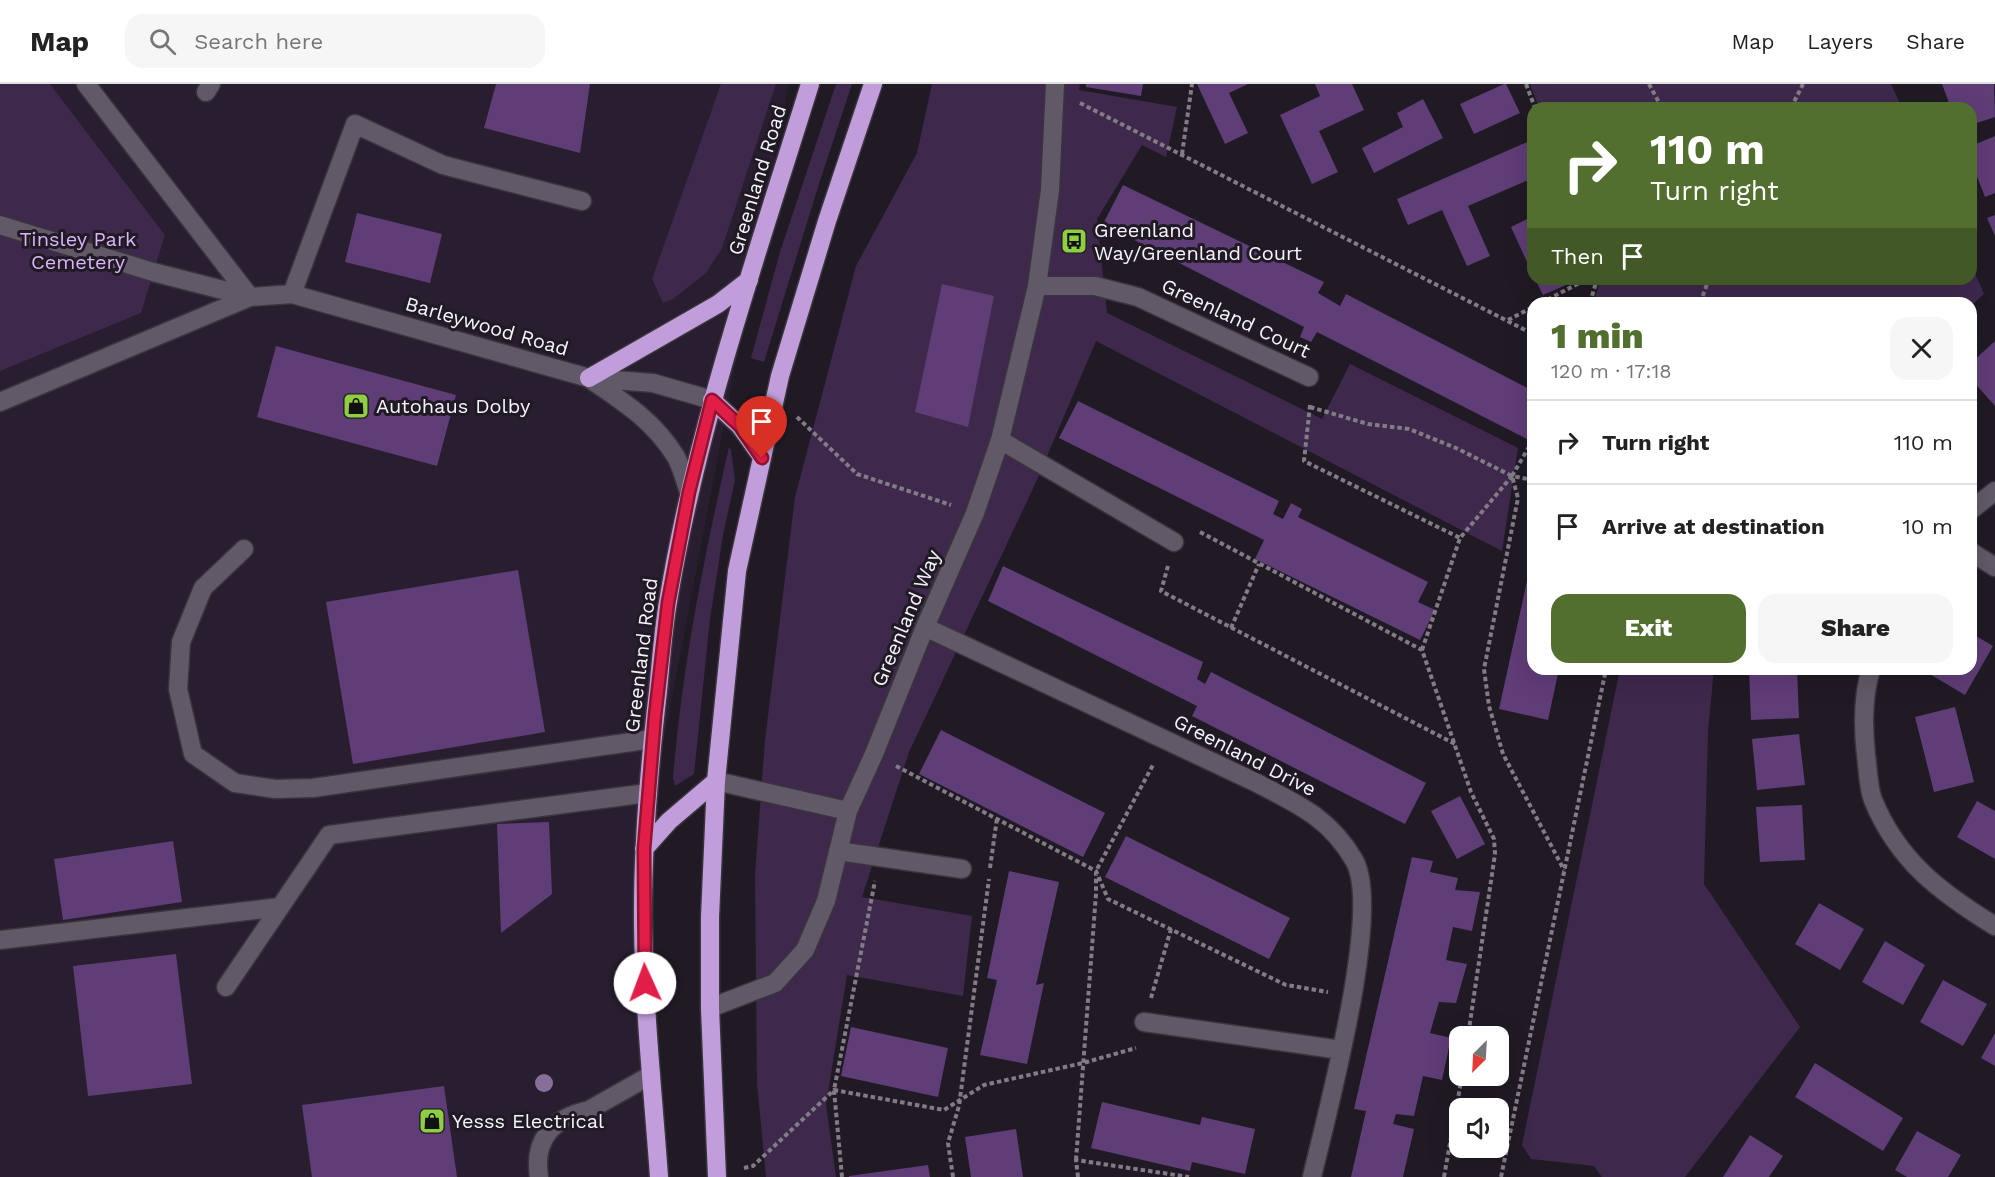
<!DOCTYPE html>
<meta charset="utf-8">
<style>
:root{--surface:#fff;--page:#f6f6f6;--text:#222;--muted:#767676;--line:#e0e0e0;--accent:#536f30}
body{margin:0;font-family:"Work Sans",sans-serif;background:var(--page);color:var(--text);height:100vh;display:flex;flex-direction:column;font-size:22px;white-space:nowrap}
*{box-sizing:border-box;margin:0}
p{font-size:20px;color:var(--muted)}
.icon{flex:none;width:33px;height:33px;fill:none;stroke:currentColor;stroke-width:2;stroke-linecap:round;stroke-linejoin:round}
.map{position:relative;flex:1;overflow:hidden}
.details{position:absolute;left:1527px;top:213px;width:450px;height:378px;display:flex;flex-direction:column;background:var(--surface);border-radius:18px;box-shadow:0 6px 24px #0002}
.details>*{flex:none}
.banner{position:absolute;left:1527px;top:18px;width:450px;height:183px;border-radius:18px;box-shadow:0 6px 24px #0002;background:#536f30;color:#fff;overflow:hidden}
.needle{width:39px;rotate:204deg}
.controls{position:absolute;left:1449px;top:942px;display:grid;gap:12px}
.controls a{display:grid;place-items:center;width:60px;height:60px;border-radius:12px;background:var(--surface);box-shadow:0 6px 24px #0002;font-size:30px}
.pin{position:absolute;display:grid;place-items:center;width:51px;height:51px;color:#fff;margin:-62px -26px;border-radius:50% 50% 50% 0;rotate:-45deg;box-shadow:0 0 6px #0007}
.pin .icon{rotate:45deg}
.me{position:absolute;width:66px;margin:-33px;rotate:358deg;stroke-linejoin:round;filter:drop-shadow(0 0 4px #0008)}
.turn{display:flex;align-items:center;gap:21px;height:126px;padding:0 24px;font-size:27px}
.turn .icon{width:78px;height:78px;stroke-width:2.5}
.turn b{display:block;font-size:42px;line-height:51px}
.then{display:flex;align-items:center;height:57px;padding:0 24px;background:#0003;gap:12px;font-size:22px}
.round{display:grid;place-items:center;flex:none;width:63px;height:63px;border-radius:18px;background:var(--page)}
.overview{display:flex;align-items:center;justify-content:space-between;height:102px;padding:0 24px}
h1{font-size:36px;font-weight:800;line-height:45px;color:var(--accent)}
.action{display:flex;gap:12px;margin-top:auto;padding:12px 24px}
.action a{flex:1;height:69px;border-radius:18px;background:var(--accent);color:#fff;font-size:24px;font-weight:800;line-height:69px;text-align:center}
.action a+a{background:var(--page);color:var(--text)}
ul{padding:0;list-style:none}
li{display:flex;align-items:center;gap:18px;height:84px;padding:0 24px;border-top:2px solid var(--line)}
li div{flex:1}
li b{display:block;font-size:22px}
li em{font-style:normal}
header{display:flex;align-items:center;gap:36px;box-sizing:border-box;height:84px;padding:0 30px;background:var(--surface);border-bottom:2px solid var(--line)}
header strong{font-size:28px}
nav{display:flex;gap:33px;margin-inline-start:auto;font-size:21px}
.search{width:420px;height:54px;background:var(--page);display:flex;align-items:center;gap:15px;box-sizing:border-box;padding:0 21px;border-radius:18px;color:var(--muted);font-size:22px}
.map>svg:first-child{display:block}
.built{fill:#281e2f}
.green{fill:#3e294d}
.building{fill:#5f3d76}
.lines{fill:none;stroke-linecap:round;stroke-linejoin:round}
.minor-casing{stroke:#39353d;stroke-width:21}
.highway-casing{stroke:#39353d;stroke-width:21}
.path{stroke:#817c85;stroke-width:4;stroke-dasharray:4.5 3;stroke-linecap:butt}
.minor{stroke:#615967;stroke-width:18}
.highway{stroke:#c19edb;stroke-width:18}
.tree{fill:#876f99}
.route-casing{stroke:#92132f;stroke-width:15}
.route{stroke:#e11d48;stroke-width:10}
.labels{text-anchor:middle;stroke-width:6;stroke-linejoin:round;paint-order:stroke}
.street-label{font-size:20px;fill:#f7f3fb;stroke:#201a25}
.poi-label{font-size:20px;fill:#f7f3fb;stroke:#201a25;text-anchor:start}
.park-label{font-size:20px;fill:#dbb4f8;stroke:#201a25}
</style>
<header>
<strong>Map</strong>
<div class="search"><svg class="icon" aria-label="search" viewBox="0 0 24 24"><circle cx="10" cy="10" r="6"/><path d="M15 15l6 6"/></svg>Search here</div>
<nav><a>Map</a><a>Layers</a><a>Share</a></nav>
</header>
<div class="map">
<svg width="1995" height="1093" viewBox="0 0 1995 1093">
<rect width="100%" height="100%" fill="#201a25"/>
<path class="built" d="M 50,0 L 789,0 L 637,798 L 661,1093 L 0,1093 L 0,287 L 141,229 L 165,151 Z"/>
<path class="green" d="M 0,0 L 50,0 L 165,151 L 141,229 L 0,287 Z
M 721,0 L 776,0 L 722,164 L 706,189 L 673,215 L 663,219 L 652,195 Z
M 836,0 L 852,0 L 818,103 L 764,278 L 751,274 L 780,168 Z
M 932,0 L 1080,0 L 1079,6 L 1177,23 L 1166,73 L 1142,61 L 1097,135 L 1107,229 L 1322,335 L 1350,280 L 1518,364 L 1502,467 L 1096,257 L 1036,398 L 909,668 L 862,813 L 972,832 L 963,912 L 847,891 L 826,1021 L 836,1093 L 766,1093 L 757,999 L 755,791 L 765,656 L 795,413 L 856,182 L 917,69 Z
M 1530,0 L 1891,0 L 1902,24 L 1539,24 Z
M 1971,180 L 1984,210 L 1971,222 L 1971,219 L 1594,219 L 1600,195 L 1971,195 Z
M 729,363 L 731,366 L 735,396 L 723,451 L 710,535 L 694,690 L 675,702 L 673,694 C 682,582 704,473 729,363 Z
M 1620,585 L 1714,585 L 1708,647 L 1704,800 L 1800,943 L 1685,1093 L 1602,1093 L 1594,1082 L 1531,1075 L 1522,1061 Z"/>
<path class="building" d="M 496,0 L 590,0 L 580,69 L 484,44 Z
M 1086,0 L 1143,0 L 1141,12 L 1086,3 Z
M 1197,0 L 1248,0 L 1229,9 L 1248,49 L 1225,60 Z
M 1315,0 L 1352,0 L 1364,26 L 1319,47 L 1338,88 L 1312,100 L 1280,31 L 1320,12 Z
M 1504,0 L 1506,0 L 1520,29 L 1474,50 L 1460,20 Z
M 1942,0 L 1994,0 L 1995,33 L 1971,41 L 1971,24 L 1951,24 Z
M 1423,15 L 1443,54 L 1374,89 L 1362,64 L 1403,43 L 1397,29 Z
M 1995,52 L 1995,109 L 1985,113 L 1971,77 L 1971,62 Z
M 1532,56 L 1533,94 L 1468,122 L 1490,172 L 1467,182 L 1442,126 L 1408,141 L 1397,115 Z
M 1123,101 L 1324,198 L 1318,209 L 1340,222 L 1346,210 L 1533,307 L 1533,348 L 1529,356 L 1317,248 L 1311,258 L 1300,253 L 1304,243 L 1103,140 Z
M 357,129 L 442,150 L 430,199 L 345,178 Z
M 1995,131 L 1995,152 L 1987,134 Z
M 1533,132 L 1533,191 L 1511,143 Z
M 1535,195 L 1563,195 L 1566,201 L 1543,211 Z
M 942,200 L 994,212 L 968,343 L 915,328 Z
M 1995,257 L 1995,322 L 1971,295 L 1971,279 Z
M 276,262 L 456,311 L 437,382 L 257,333 Z
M 1078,317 L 1279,417 L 1273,430 L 1283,435 L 1291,419 L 1302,425 L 1298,433 L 1428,498 L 1418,518 L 1435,526 L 1420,556 L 1255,475 L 1264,456 L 1059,354 Z
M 1532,474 L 1533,585 L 1559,585 L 1548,636 L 1499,625 Z
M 1003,482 L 1203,578 L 1197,595 L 1205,600 L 1211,588 L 1426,699 L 1405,740 L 1192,632 L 1197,622 L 988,517 Z
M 518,486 L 545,648 L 353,680 L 326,518 Z
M 1971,549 L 1993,562 L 1965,611 L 1928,589 L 1930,585 L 1971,585 Z
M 1749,585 L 1797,585 L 1799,634 L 1751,636 Z
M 1955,623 L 1974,698 L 1934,708 L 1915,633 Z
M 941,646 L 1105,729 L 1083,773 L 919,690 Z
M 1799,650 L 1805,701 L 1757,706 L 1752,655 Z
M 1460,712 L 1485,760 L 1457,775 L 1431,727 Z
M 1977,717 L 1995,727 L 1995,775 L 1957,753 Z
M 1802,721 L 1805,776 L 1760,778 L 1756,723 Z
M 549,738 L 552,810 L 501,849 L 497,740 Z
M 1126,752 L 1290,834 L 1269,875 L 1105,793 Z
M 173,757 L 182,818 L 63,836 L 54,775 Z
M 1412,773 L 1433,777 L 1430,788 L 1458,794 L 1455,806 L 1480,808 L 1472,847 L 1453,843 L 1446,876 L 1467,880 L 1456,919 L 1439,918 L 1430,949 L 1451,954 L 1442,996 L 1423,992 L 1414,1032 L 1396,1030 L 1393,1040 L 1414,1045 L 1403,1093 L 1351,1093 L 1366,1027 L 1354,1025 Z
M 1009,787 L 1059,798 L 1036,901 L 1044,899 L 1027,980 L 980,971 L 997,896 L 987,894 Z
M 1819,819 L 1864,845 L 1840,886 L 1795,860 Z
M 1885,857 L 1925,881 L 1903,921 L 1862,898 Z
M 176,870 L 192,1000 L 88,1012 L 73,882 Z
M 1943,896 L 1987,920 L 1963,962 L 1920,938 Z
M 851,943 L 948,964 L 938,1013 L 841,992 Z
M 1995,949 L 1995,982 L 1981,974 Z
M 1815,979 L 1903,1034 L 1883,1067 L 1795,1013 Z
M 444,1002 L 457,1093 L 312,1093 L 302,1021 Z
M 1102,1018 L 1200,1041 L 1202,1033 L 1255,1045 L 1245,1090 L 1192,1078 L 1190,1087 L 1091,1064 Z
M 1016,1045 L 1023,1093 L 971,1093 L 965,1053 Z
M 1917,1047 L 1961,1071 L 1948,1093 L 1907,1093 L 1895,1086 Z
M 1750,1051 L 1783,1072 L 1769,1093 L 1723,1093 Z
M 928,1081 L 930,1093 L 849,1093 L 849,1092 Z"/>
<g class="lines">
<g class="minor-casing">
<path id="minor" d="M 86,0 L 250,213
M 206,8 L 211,0
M 0,141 L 153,188 L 250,213
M 1037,202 L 1095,202 L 1138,213 L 1309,293
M 292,210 L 355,40 L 443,81 L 582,117
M 590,295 C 624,318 655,338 676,373 C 682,384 685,397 689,408
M 0,318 L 250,213 L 292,210 L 589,294 L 653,299 L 712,316
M 1000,356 L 1174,458
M 1971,426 L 1995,407
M 244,465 L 203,504 L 181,558 L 178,605 L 193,670 L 235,699 L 275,705 L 313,704 L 652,655
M 1971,468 L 1995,483
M 925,543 L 1255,698 C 1297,720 1329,733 1354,776 C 1383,825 1326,1032 1312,1093
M 1871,585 C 1863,611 1863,644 1866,671 C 1868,685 1868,703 1873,716 C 1898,777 1941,809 1995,842
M 716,697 L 848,727
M 838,767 L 962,785
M 0,856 L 280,823
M 226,903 L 329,751 L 648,709
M 710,924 L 775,899 L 805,866 L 826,817 L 848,727 L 874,670 L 925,543 L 975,429 L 1000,356 L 1037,202 L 1050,106 L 1055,0
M 1144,938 L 1341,966
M 539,1093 C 533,1055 553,1034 589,1026 L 651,991"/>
</g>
<g class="highway-casing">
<path id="highway" d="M 589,294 L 718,220 L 749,196
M 712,316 L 740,342 L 762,373
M 644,765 L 669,737 L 716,697
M 659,1093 C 653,1009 644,925 643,842 C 642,763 649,685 658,607 C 661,577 663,547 668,518 C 697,341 757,171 810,0
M 717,1093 L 710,924 L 710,833 L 716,697 L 737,487 L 780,292 L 827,137 L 873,0"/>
</g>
<path class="path" d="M 1526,0 L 1535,24
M 1649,0 L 1662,24
M 1080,19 L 1533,250
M 1791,24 L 1803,0
M 1182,70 L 1192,0
M 1541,219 L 1587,195
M 1590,219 L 1597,195
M 1700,219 L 1709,195
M 1508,236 L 1533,223
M 1310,321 L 1304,377 L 1460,454
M 1310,323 L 1368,340 L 1409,345 L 1456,364 L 1512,392 L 1518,414 L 1484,585 L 1489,622 L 1503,670 L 1564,786
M 797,333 L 857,390 L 951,421
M 1512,392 L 1533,356
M 1200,448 L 1422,566 L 1471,708 L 1494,755 L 1495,770 L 1468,952
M 1168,482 L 1161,507 L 1455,660
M 1231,544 L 1259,480
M 1422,566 L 1460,454 L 1512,392 L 1533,396
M 896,682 L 1096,787 L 1108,815 L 1286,901 L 1328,908
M 990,784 L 997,734
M 1151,914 L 1171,845
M 1454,1044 L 1460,1046
M 1497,1064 L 1506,1068
M 1076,1076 L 1096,810 L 1096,787 L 1154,679
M 744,1084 L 753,1082 L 834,1006 L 944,1026 L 984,1001 L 1083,979 L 1136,964
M 842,1093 L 834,1006 L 875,797
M 953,1093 L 948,1059 L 959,1022 L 989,795
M 1078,1093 L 1076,1076 L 1189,1093
M 1444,1093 L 1462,992
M 1501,1093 L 1606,585"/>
<use href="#minor" class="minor"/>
<use href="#highway" class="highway"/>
</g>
<circle class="tree" cx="544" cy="999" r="9"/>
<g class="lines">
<g class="route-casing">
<path id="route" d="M 645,899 L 644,765 L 655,632 L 668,519 L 689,408 L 712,316 L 740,342 L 762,374"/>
</g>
<use href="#route" class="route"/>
</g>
<defs>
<g id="bus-square" transform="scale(1.35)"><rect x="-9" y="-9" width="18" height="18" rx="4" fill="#8fcd41" stroke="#201a25"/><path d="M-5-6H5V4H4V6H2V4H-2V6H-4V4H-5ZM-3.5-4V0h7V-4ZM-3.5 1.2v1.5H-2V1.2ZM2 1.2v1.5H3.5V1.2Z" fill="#111"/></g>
<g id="shop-square" transform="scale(1.35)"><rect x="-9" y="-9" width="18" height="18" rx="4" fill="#8fcd41" stroke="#201a25"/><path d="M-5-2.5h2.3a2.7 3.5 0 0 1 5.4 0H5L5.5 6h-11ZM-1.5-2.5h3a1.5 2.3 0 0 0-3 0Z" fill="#111"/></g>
</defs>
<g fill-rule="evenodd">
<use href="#bus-square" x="1074" y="157"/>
<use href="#shop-square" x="356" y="322"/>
<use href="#shop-square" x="432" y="1037"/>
</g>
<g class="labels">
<g class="street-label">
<text transform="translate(757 96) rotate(-73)" y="7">Greenland Road</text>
<text transform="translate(1236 234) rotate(25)" y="7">Greenland Court</text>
<text transform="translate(487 242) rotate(16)" y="7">Barleywood Road</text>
<text transform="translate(906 534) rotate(-67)" y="7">Greenland Way</text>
<text transform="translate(641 571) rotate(-83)" y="7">Greenland Road</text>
<text transform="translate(1245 671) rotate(27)" y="7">Greenland Drive</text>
</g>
<g class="poi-label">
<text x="1094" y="153">Greenland<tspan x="1094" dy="23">Way/Greenland Court</tspan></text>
<text x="376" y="329">Autohaus Dolby</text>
<text x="452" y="1044">Yesss Electrical</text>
</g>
<g class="park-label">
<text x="78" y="162">Tinsley Park<tspan x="78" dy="23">Cemetery</tspan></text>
</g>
</g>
</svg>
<div class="controls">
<a><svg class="needle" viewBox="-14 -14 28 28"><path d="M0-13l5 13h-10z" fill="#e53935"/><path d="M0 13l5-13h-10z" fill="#767676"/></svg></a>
<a><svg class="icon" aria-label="sound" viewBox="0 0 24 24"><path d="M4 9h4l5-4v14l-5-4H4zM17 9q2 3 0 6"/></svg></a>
</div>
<div class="pin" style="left:762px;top:374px;background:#d93025"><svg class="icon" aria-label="arrive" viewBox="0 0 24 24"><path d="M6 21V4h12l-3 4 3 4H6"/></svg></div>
<svg class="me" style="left:645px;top:899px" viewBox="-20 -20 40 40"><circle r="19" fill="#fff"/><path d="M0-13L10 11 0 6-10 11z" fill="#e11d48"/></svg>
<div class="banner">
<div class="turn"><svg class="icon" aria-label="right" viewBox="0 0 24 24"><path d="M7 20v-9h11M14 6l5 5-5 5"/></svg><div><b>110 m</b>Turn right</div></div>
<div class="then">Then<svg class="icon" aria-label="arrive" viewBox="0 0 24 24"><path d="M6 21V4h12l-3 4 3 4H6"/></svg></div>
</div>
<section class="details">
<div class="overview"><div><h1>1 min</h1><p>120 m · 17:18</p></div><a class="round"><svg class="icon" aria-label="close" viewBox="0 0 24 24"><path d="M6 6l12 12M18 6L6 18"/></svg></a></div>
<ul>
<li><svg class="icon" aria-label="right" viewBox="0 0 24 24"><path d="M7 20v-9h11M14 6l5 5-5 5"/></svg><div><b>Turn right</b></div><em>110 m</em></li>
<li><svg class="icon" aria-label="arrive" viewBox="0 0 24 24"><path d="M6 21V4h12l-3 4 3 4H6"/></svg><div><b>Arrive at destination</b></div><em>10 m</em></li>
</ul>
<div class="action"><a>Exit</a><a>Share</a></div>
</section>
</div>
